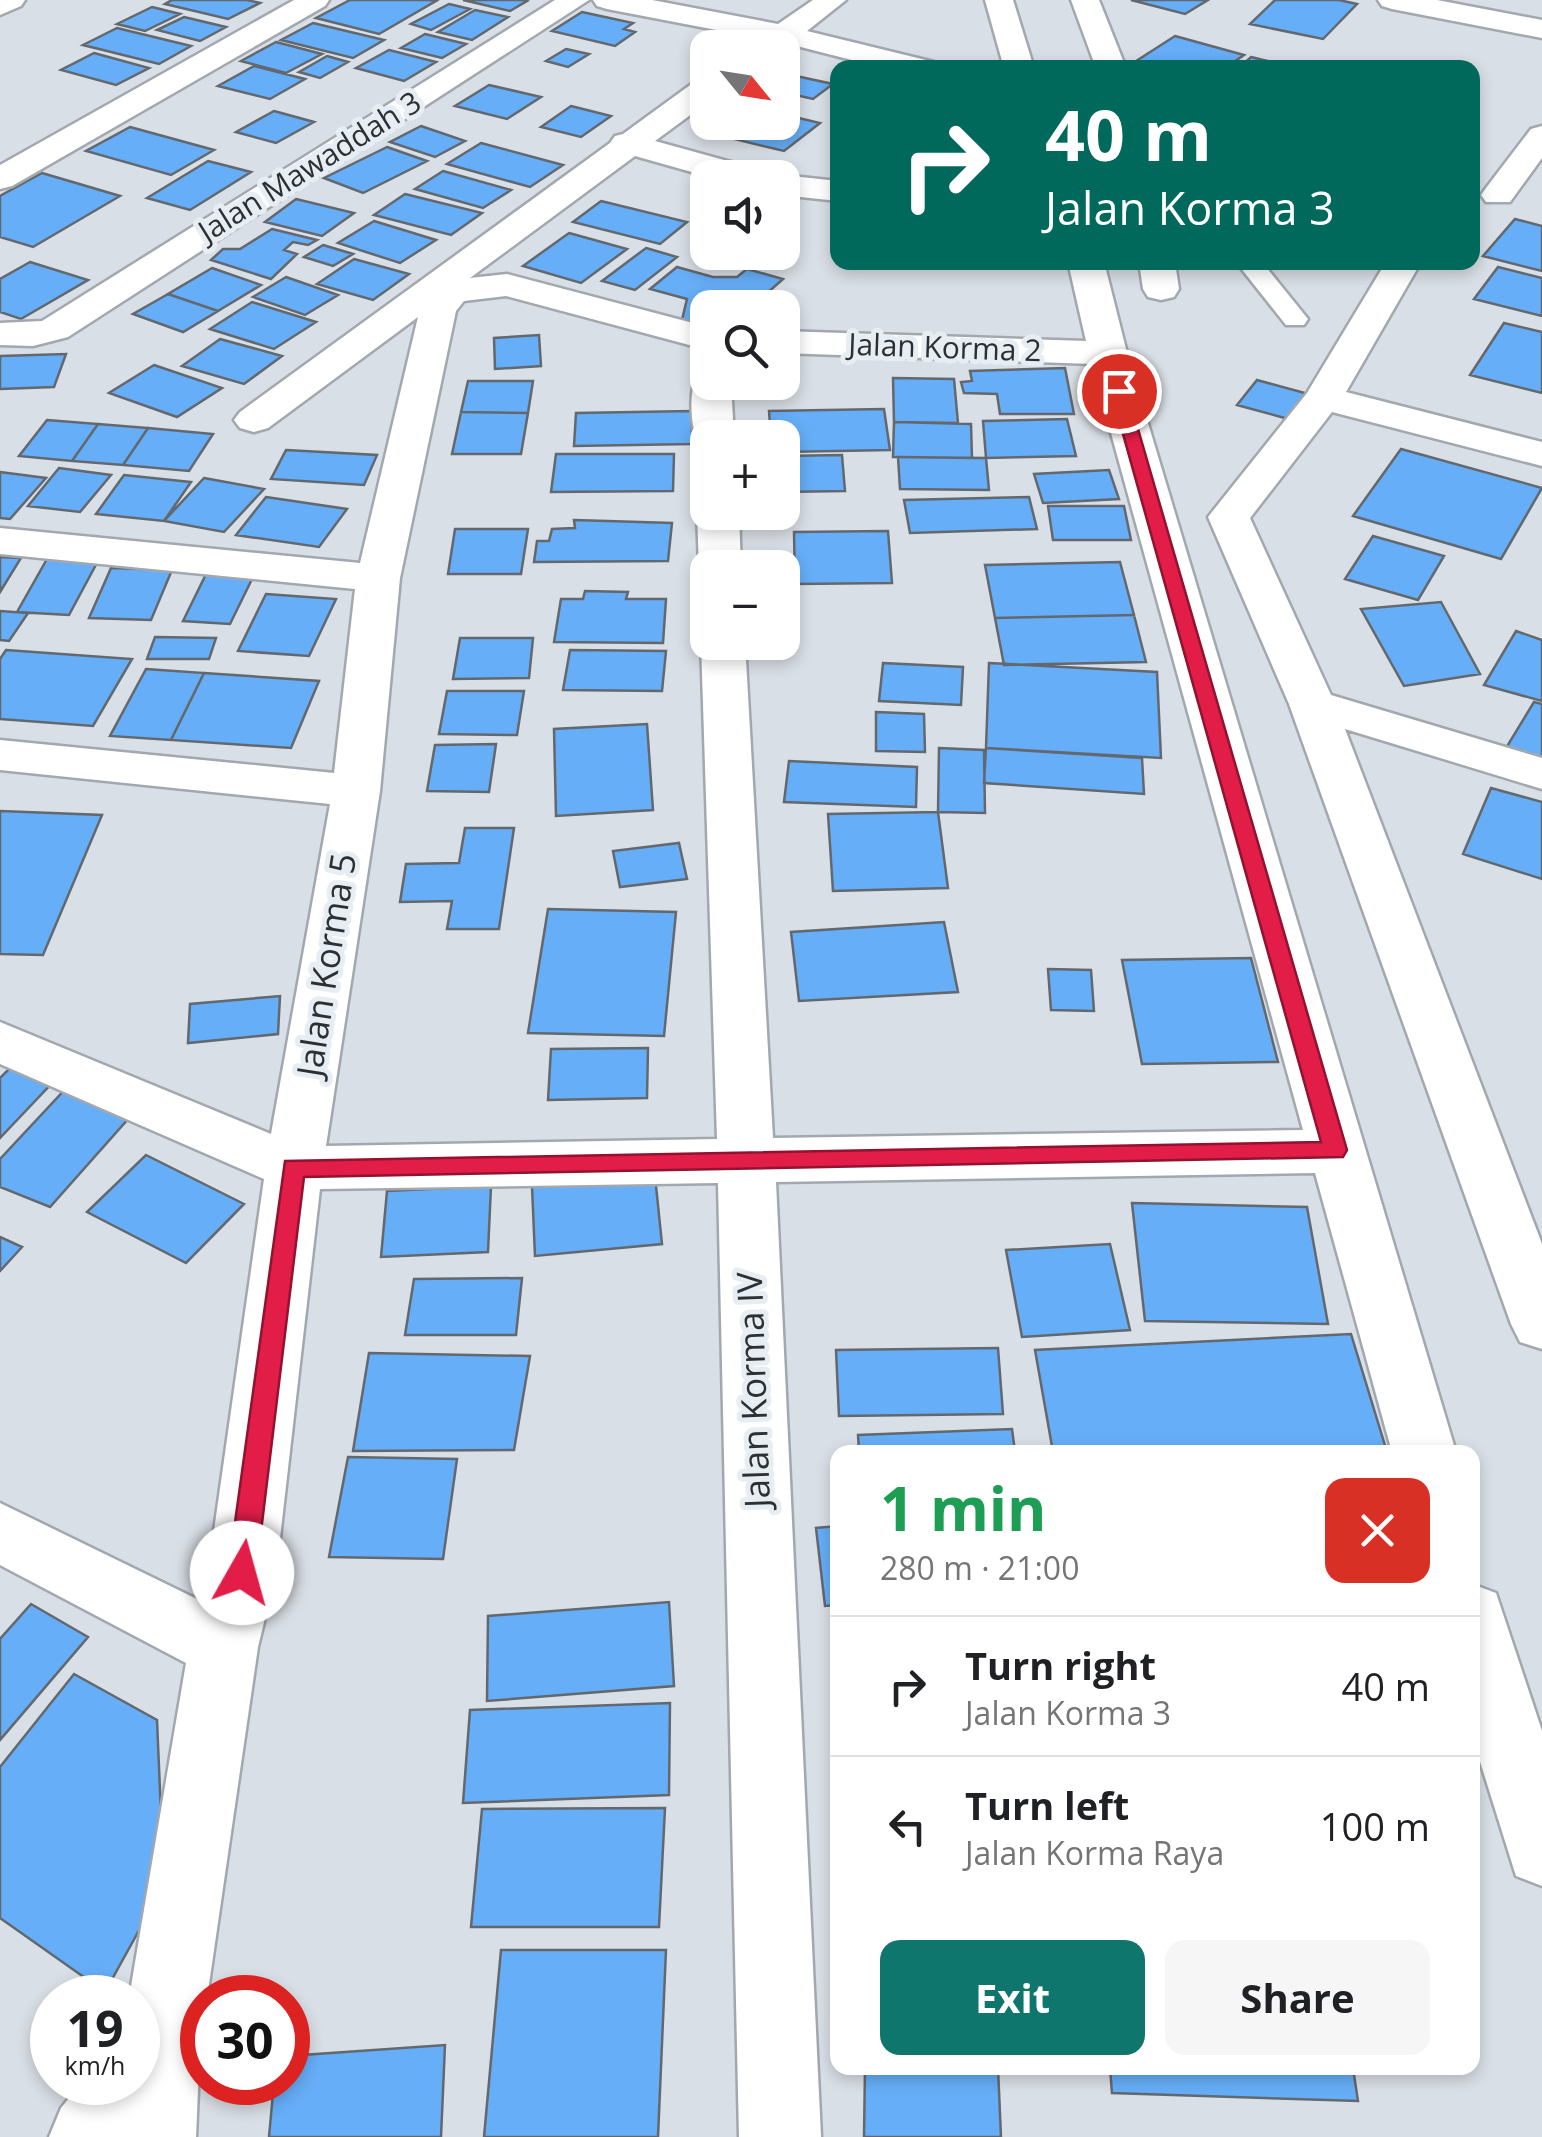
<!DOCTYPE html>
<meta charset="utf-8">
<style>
:root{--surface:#fff;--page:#f6f6f6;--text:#202124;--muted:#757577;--line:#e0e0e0;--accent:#0f766e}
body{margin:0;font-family:"Open Sans",sans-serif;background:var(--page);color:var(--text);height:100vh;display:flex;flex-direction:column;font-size:38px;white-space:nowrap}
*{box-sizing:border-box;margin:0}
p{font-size:32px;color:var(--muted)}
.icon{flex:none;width:55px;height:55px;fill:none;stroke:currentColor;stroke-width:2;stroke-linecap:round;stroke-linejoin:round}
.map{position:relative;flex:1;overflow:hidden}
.sheet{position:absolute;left:830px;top:1445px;width:650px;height:630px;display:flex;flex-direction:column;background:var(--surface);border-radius:20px;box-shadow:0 5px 15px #0003}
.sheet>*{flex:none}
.guide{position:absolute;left:830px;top:60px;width:650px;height:210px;border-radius:20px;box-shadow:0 5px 15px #0003;background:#00695c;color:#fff;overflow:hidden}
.needle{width:65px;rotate:120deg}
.controls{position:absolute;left:690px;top:30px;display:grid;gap:20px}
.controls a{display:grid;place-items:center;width:110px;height:110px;border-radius:20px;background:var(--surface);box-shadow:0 5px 15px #0003;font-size:50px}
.speed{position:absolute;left:30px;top:1975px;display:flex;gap:20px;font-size:50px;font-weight:700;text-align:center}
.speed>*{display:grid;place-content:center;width:130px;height:130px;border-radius:50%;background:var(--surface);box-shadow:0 5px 15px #0003;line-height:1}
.speed small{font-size:25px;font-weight:400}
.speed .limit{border:15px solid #d22;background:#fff;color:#111}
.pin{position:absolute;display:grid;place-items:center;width:85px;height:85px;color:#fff;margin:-42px;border:5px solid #fff;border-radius:50%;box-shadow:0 2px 10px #0007}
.me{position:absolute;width:110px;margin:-55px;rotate:7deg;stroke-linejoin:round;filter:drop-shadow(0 0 8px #0008)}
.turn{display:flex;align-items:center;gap:35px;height:210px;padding:0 50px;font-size:45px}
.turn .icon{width:130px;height:130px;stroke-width:2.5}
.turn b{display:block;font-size:70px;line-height:85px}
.round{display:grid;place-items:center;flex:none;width:105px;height:105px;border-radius:20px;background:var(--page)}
.overview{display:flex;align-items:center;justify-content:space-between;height:170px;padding:0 50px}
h1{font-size:60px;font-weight:700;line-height:75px;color:#1e9e55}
.cta{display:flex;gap:20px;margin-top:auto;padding:20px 50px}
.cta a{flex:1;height:115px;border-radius:20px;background:var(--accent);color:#fff;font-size:40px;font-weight:700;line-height:115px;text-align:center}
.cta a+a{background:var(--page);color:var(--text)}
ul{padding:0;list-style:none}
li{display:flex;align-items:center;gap:30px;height:140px;padding:0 50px;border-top:2px solid var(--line)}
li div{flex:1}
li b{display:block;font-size:38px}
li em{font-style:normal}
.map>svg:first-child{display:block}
.building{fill:#66aef7;stroke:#63686e;stroke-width:2.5}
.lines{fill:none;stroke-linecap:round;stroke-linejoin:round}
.lane-casing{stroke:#a2a8ae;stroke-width:5}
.street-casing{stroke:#a2a8ae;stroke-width:5}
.lane{fill:#fff;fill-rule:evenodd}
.street{fill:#fff;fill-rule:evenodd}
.route{fill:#e11d48;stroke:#92132f;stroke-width:2.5}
.labels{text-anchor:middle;stroke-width:10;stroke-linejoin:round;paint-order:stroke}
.far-street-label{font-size:30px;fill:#2d3032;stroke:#e6edf3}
.street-label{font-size:35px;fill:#2d3032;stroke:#e6edf3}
</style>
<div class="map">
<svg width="1542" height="2137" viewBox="0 0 1542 2137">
<rect width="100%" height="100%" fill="#d9dfe6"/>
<path class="building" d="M 172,0 L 247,0 L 260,3 L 228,19 L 165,4 Z
M 350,0 L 429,0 L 436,1 L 379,34 L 316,18 Z
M 463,0 L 524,0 L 527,1 L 510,11 Z
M 1131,0 L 1208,0 L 1185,14 Z
M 1275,0 L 1339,0 L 1357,4 L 1323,39 L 1250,24 Z
M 449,4 L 470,9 L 431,30 L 411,24 Z
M 152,7 L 180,14 L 145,31 L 117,24 Z
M 475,10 L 508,17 L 472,40 L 438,32 Z
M 582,12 L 633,23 L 624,29 L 635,32 L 615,46 L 552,31 Z
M 184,17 L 226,27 L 200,41 L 157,30 Z
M 313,23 L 384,40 L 353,58 L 281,40 Z
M 117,28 L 191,46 L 159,64 L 83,45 Z
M 425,34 L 466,44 L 442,58 L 401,48 Z
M 1175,36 L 1244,55 L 1225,68 L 1150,68 L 1133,63 Z
M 276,42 L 322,54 L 286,73 L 241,61 Z
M 566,49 L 589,54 L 568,67 L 546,61 Z
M 389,50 L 436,62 L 404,81 L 356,68 Z
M 94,53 L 149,68 L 116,85 L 61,70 Z
M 327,56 L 348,62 L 320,78 L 299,72 Z
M 1251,57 L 1296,68 L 1239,68 Z
M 254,66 L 305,79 L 270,99 L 218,86 Z
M 782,73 L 833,84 L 813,99 L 782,92 Z
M 489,85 L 541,97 L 507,119 L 455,106 Z
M 571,106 L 611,116 L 581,137 L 541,127 Z
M 274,111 L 314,122 L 276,143 L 236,132 Z
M 782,114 L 820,123 L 784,151 L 726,137 L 731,133 L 702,126 L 708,122 L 782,122 Z
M 421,126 L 465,141 L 435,157 L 390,142 Z
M 130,127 L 214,150 L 171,175 L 86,151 Z
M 481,143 L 563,165 L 530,187 L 447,164 Z
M 387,147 L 427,161 L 363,193 L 324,178 Z
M 208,161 L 251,172 L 190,210 L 147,198 Z
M 443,171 L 511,190 L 483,208 L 415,189 Z
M 42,173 L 120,196 L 33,247 L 0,237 L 0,196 Z
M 405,194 L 482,213 L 451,235 L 374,215 Z
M 296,199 L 354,213 L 322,236 L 265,222 Z
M 601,201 L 687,222 L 660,244 L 573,222 Z
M 1515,219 L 1542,226 L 1542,271 L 1483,256 Z
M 374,221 L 436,240 L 400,263 L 338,243 Z
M 272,229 L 317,240 L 308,245 L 293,242 L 284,250 L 297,254 L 271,279 L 211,260 L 223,249 L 240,249 Z
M 569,233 L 627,249 L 581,283 L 523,266 Z
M 323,245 L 353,254 L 333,266 L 304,257 Z
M 646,248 L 677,257 L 635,290 L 602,281 Z
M 354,259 L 409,274 L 373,300 L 317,284 Z
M 30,262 L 88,280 L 21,319 L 0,312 L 0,279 Z
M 677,267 L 713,277 L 737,277 L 747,269 L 783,279 L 757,302 L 772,303 L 771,308 L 708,308 L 708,331 L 681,324 L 687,299 L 650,289 Z
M 1498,267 L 1542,278 L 1542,316 L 1474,299 Z
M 212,268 L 261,285 L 218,311 L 168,294 Z
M 286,277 L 338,295 L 305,315 L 253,297 Z
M 168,294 L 218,311 L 183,332 L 133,314 Z
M 252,302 L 316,322 L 274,349 L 210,329 Z
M 1504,323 L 1542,332 L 1542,393 L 1470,375 Z
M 539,335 L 541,366 L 495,369 L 494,338 Z
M 220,339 L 282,356 L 244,384 L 182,366 Z
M 66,354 L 54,387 L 0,389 L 0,356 Z
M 154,365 L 222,388 L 177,417 L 109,393 Z
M 1065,368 L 1074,414 L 1000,414 L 997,394 L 964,393 L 961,382 L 972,381 L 970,371 Z
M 893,378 L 954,379 L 958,423 L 894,422 Z
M 1257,380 L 1312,395 L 1292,420 L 1237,405 Z
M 468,381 L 533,381 L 528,413 L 461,412 Z
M 884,409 L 890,450 L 782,452 L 782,438 L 771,438 L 769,411 Z
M 692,411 L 692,444 L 574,446 L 576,413 Z
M 461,412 L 528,413 L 521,454 L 452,454 Z
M 1067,419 L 1076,456 L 986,458 L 983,421 Z
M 47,420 L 98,424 L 72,461 L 19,456 Z
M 894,422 L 971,424 L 972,458 L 893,457 Z
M 98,424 L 148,428 L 123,465 L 72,461 Z
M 148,428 L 213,434 L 189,471 L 123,465 Z
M 1401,449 L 1542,488 L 1501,559 L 1353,516 Z
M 286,450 L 377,455 L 364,485 L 271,479 Z
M 556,454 L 674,454 L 673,491 L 551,492 Z
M 842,455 L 845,491 L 782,492 L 782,456 Z
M 898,457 L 986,458 L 989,490 L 900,489 Z
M 59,468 L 111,475 L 80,512 L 28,506 Z
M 1109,470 L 1119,499 L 1043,503 L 1034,474 Z
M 0,472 L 46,478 L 10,519 L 0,518 Z
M 124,475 L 191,482 L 164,521 L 96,514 Z
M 204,478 L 264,489 L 224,532 L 164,521 Z
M 266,497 L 347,509 L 319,547 L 236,535 Z
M 1029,497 L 1037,529 L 910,533 L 904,500 Z
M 1048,506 L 1124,506 L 1131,540 L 1053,540 Z
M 574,520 L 672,523 L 668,561 L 534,562 L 537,541 L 549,541 L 552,529 L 575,528 Z
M 455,529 L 528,529 L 521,574 L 448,574 Z
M 888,531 L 892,583 L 795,584 L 794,532 Z
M 1373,536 L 1444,556 L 1418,600 L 1345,579 Z
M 0,557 L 21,558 L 0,592 Z
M 47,559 L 98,561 L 69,615 L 17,612 Z
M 1120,562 L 1134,615 L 995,618 L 985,565 Z
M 111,568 L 172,570 L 151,620 L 89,618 Z
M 208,570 L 255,573 L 230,624 L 183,621 Z
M 585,591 L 628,592 L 626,599 L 666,599 L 663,643 L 554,642 L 561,599 L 583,599 Z
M 266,594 L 336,599 L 309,656 L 238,651 Z
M 1441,602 L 1480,674 L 1404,686 L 1361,609 Z
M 0,611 L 28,613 L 9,641 L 0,640 Z
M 1134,615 L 1146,662 L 1004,665 L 995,618 Z
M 1516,631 L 1542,640 L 1542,701 L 1484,685 Z
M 155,637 L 216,638 L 209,659 L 147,659 Z
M 460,638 L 533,638 L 529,678 L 453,679 Z
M 6,650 L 132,659 L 93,726 L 0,719 L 0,659 Z
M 570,650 L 666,651 L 662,691 L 563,690 Z
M 883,663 L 963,667 L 961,705 L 879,701 Z
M 989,663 L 1157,672 L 1161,758 L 986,748 Z
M 146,669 L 204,673 L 171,740 L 110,736 Z
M 204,673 L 319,681 L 291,748 L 171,740 Z
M 447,691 L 524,691 L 517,735 L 439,734 Z
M 1534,702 L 1542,704 L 1542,760 L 1506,748 Z
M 876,712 L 924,714 L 925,752 L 876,751 Z
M 647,724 L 653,810 L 556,816 L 554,729 Z
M 496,744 L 489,792 L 427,791 L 435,745 Z
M 939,748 L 984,750 L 985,813 L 938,812 Z
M 986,748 L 1142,758 L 1144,794 L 984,783 Z
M 789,761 L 917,767 L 916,807 L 784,802 Z
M 1491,788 L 1542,802 L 1542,879 L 1463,854 Z
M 0,811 L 102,815 L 43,955 L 0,954 Z
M 938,812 L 948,888 L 833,891 L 828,814 Z
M 465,828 L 514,828 L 499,929 L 447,929 L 452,901 L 400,902 L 406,864 L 459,863 Z
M 679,843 L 687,879 L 620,887 L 613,851 Z
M 548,909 L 676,912 L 664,1036 L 528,1033 Z
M 944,922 L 958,992 L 799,1001 L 791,932 Z
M 1251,958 L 1278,1062 L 1142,1064 L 1122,960 Z
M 1048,969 L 1091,970 L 1094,1011 L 1051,1010 Z
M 280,996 L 278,1034 L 188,1043 L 190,1004 Z
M 648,1048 L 647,1098 L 548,1100 L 551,1049 Z
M 12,1066 L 54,1081 L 0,1138 L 0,1078 Z
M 71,1083 L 137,1109 L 50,1207 L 0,1187 L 0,1159 Z
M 146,1155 L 244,1204 L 186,1263 L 87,1212 Z
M 655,1176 L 662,1244 L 535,1256 L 532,1187 Z
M 491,1186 L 488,1252 L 381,1257 L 387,1191 Z
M 1132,1203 L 1307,1207 L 1328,1324 L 1145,1321 Z
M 0,1237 L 22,1247 L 0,1271 Z
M 1110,1244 L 1130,1330 L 1022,1337 L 1006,1250 Z
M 522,1278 L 516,1335 L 405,1335 L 414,1279 Z
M 1351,1334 L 1387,1452 L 1053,1452 L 1035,1350 Z
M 998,1348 L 1003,1414 L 839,1416 L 836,1350 Z
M 369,1353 L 530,1356 L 514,1450 L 353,1451 Z
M 1012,1429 L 1015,1452 L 859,1452 L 858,1435 Z
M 348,1457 L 457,1459 L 443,1559 L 329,1557 Z
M 838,1526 L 838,1605 L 825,1606 L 816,1528 Z
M 669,1602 L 674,1686 L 487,1701 L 488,1616 Z
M 31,1604 L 88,1637 L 0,1740 L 0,1639 Z
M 74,1674 L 157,1720 L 164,1885 L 105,1992 L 0,1918 L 0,1767 Z
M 670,1703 L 669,1795 L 463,1803 L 470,1710 Z
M 665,1808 L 659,1927 L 471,1927 L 482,1809 Z
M 501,1950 L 666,1950 L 658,2137 L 484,2137 Z
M 445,2045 L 441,2137 L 269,2137 L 274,2082 L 288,2082 L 288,2056 Z
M 865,2068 L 998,2068 L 1001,2137 L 864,2137 Z
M 1110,2068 L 1353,2068 L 1358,2101 L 1112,2093 Z"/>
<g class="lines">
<g class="lane-casing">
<path id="lane" d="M 1236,262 L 1262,262 L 1308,319 L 1304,325 L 1286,325 Z"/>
</g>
<g class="street-casing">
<path id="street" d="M 0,0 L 25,0 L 21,6 L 0,15 Z
M 294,0 L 329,0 L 325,6 L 12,186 L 0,189 L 0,165 Z
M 555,0 L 589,0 L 68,337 L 33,346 L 0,345 L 0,323 L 42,321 Z
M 593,0 L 652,0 L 778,24 L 813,0 L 846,0 L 807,31 L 934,62 L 938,68 L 883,68 L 789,44 L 782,49 L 749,48 L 758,38 L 607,9 L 597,6 Z
M 985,0 L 1013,0 L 1034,68 L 1004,68 Z
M 1071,0 L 1099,0 L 1126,68 L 1096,68 Z
M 1378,0 L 1437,0 L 1542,20 L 1542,38 L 1392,9 L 1382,6 Z
M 708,78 L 708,102 L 655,141 L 764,171 L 768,178 L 713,178 L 635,156 L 470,278 L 507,274 L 708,327 L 708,350 L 506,296 L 464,301 L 456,311 L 400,578 L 380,791 L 326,1146 L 717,1139 L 701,642 L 708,632 L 708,642 L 745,642 L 773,1138 L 1303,1130 L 1092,364 L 782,353 L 782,331 L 1086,341 L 1068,262 L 1104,262 L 1127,353 L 1456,1452 L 1392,1452 L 1315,1173 L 776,1182 L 821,2137 L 739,2137 L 718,1183 L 320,1189 L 276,1573 L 258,1647 L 207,1998 L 202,1998 L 196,2137 L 49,2137 L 61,2108 L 82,2082 L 138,2082 L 138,1998 L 129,1998 L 186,1663 L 0,1565 L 0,1503 L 201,1601 L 208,1573 L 264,1179 L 0,1064 L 0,1022 L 271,1134 L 330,804 L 0,770 L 0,740 L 334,773 L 355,589 L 0,554 L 0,528 L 360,563 L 418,317 L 268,428 L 254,432 L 240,428 L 234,420 L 240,412 L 610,143 L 615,136 L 623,134 L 697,80 Z
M 1542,126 L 1542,158 L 1510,202 L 1486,202 L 1481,195 L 1486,188 L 1531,129 Z
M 782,175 L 838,181 L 838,201 L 782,195 L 782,178 L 772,178 Z
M 1139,262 L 1175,262 L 1179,289 L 1174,297 L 1161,300 L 1148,297 L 1143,289 Z
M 1386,262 L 1421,262 L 1346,392 L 1542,442 L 1542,466 L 1332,412 L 1250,518 L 1331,695 L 1542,758 L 1542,789 L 1345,729 L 1542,1244 L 1542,1349 L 1520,1342 L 1511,1324 L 1289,704 L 1208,517 L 1307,393 Z
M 708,372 L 708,382 L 731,382 L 734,438 L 708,438 L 708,448 L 700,446 C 690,431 688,389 698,374 Z
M 708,502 L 708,512 L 739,512 L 741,568 L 708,568 L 708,578 L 699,568 L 697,512 Z
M 1472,1584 L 1496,1593 L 1542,1731 L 1542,1886 L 1516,1876 L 1472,1736 Z"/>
</g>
<use href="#lane" class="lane"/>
<use href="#street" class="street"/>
</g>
<path class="route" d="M 1119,386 L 1127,391 L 1347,1150 L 1343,1157 L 304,1177 L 256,1573 L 252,1582 L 242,1585 L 232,1582 L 228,1573 L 285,1161 L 1321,1142 L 1111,391 Z"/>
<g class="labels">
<g class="far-street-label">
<text transform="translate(310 167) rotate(-32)" y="10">Jalan Mawaddah 3</text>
<text transform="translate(945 348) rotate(2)" y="10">Jalan Korma 2</text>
</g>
<g class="street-label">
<text transform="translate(327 965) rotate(-81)" y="12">Jalan Korma 5</text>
<text transform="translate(754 1390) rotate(-92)" y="12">Jalan Korma IV</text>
</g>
</g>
</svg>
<div class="controls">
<a><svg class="needle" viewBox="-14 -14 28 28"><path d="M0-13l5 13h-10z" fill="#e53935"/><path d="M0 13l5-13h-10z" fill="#757577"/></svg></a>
<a><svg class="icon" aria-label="sound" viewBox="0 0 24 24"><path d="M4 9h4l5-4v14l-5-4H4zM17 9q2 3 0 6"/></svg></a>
<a><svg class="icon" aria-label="search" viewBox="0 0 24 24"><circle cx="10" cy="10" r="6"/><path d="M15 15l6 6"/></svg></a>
<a>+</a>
<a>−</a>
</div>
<div class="speed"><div>19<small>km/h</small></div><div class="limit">30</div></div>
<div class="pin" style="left:1119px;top:391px;background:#d93025"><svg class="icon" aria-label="arrive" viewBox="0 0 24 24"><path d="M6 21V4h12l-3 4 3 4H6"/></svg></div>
<svg class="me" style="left:242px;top:1573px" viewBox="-20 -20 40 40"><circle r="19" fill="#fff"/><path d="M0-13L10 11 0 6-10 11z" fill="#e11d48"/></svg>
<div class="guide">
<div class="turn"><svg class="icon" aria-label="right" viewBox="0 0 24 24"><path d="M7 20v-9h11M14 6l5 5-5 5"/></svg><div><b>40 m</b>Jalan Korma 3</div></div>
</div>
<section class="sheet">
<div class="overview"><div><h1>1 min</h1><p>280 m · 21:00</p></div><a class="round" style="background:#d93025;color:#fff"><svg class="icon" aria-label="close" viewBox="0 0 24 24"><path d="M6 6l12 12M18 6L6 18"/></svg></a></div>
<ul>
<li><svg class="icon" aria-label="right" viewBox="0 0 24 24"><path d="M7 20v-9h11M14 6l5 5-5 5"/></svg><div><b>Turn right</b><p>Jalan Korma 3</p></div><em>40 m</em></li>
<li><svg class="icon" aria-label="left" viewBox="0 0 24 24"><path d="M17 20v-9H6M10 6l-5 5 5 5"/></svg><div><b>Turn left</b><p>Jalan Korma Raya</p></div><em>100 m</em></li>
</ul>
<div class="cta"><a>Exit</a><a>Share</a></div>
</section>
</div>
